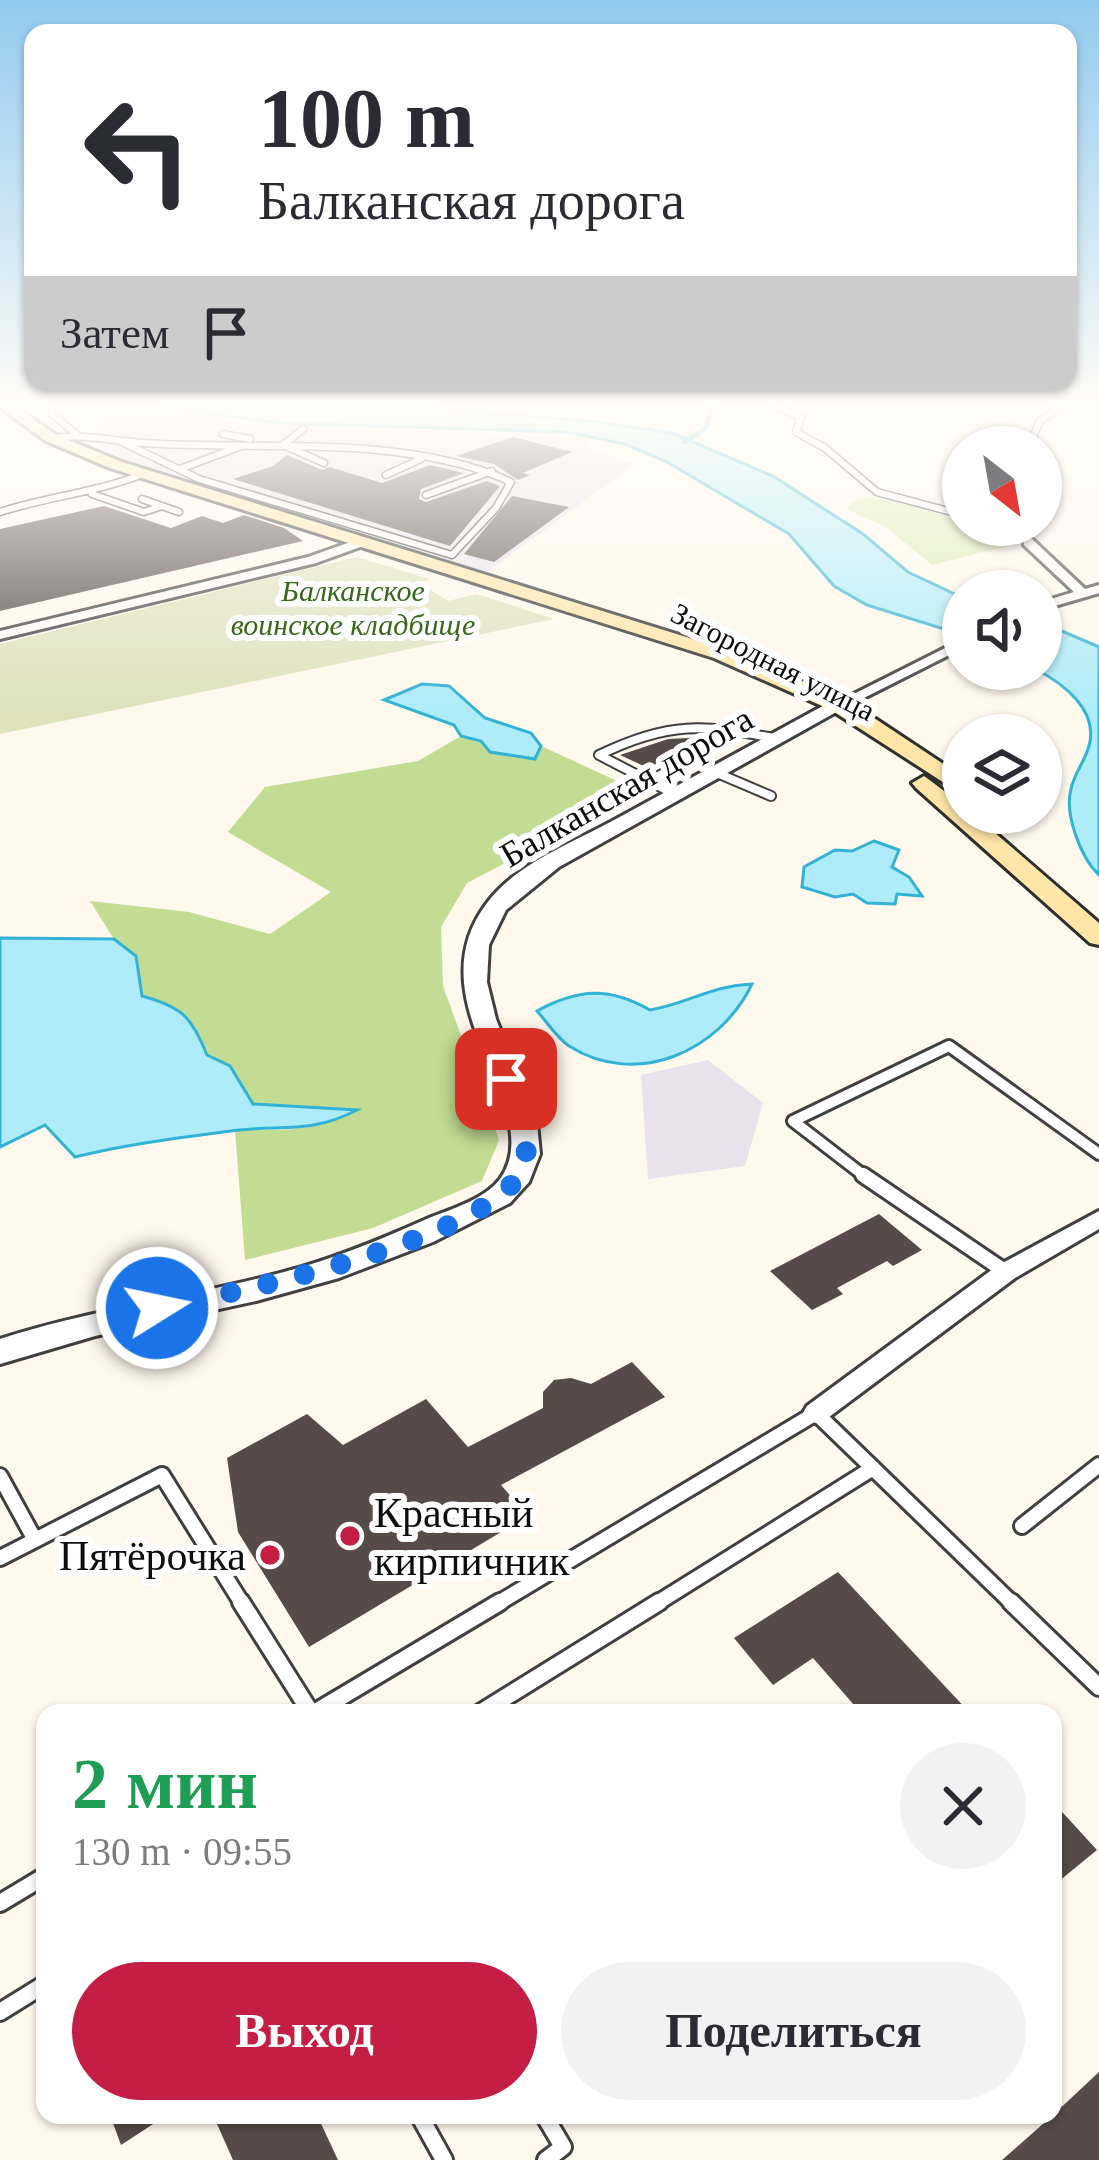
<!DOCTYPE html>
<html lang="ru">
<meta charset="utf-8">
<style>
:root{--surface:#fff;--page:#f2f2f3;--text:#2b2b33;--muted:#7c7c81;--accent:#c41e45}
body{margin:0;font-family:Georgia,serif;background:var(--page);color:var(--text);height:100vh;display:flex;flex-direction:column;font-size:45px;white-space:nowrap}
*{box-sizing:border-box;margin:0}
p{font-size:39px;color:var(--muted)}
.icon{flex:none;width:66px;height:66px;fill:none;stroke:currentColor;stroke-width:2;stroke-linecap:round;stroke-linejoin:round}
.map{position:relative;flex:1;overflow:hidden}
.side{position:absolute;left:36px;top:1704px;width:1026px;height:420px;display:flex;flex-direction:column;background:var(--surface);border-radius:24px;box-shadow:0 3px 9px #0004}
.side>*{flex:none}
.top-card{position:absolute;left:24px;top:24px;width:1053px;height:366px;border-radius:24px;box-shadow:0 3px 9px #0004;background:#fff;color:var(--text);overflow:hidden}
.needle{width:78px;rotate:149deg}
.controls{position:absolute;left:942px;top:426px;display:grid;gap:24px}
.controls a{display:grid;place-items:center;width:120px;height:120px;border-radius:50%;background:var(--surface);box-shadow:0 3px 9px #0004;font-size:60px}
.pin{position:absolute;display:grid;place-items:center;width:102px;height:102px;color:#fff;margin:-51px;border-radius:24px;box-shadow:0 6px 18px #0006}
.me{position:absolute;width:132px;margin:-66px;rotate:80deg;stroke-linejoin:round;filter:drop-shadow(0 0 9px #0008)}
.turn{display:flex;align-items:center;gap:42px;height:252px;padding:0 36px;font-size:54px}
.turn .icon{width:156px;height:156px;stroke-width:2.5}
.turn b{display:block;font-size:84px;line-height:102px}
.then{display:flex;align-items:center;height:114px;padding:0 36px;background:#0003;gap:24px;font-size:45px}
.round{display:grid;place-items:center;flex:none;width:126px;height:126px;border-radius:63px;background:var(--page)}
.summary{display:flex;align-items:center;justify-content:space-between;height:204px;padding:0 36px}
h1{font-size:72px;font-weight:600;line-height:90px;color:#1e9e55}
.primary-button{display:flex;gap:24px;margin-top:auto;padding:24px 36px}
.primary-button a{flex:1;height:138px;border-radius:72px;background:var(--accent);color:#fff;font-size:48px;font-weight:600;line-height:138px;text-align:center}
.primary-button a+a{background:var(--page);color:var(--text)}
.map>svg:first-child{display:block}
.industrial{fill:#e9e1ec}
.green{fill:#dbebb4}
.forest{fill:#c2dd93}
.cemetery{fill:#dde2bd}
.water{fill:#afecf9;stroke:#32b2d4;stroke-width:3}
.lines{fill:none;stroke-linecap:round;stroke-linejoin:round}
.stream{stroke:#32b2d4;stroke-width:4.5}
.building{fill:#564b49}
.service-far4-casing{stroke:#404040;stroke-width:9}
.service-far3-casing{stroke:#404040;stroke-width:12}
.service-far2-casing{stroke:#404040;stroke-width:16}
.service-far1-casing{stroke:#404040;stroke-width:20}
.service-casing{stroke:#404040;stroke-width:22}
.minor-casing{stroke:#404040;stroke-width:6}
.tertiary-casing{stroke:#404040;stroke-width:6}
.secondary-casing{stroke:#2f2f2f;stroke-width:6}
.service-far4{stroke:#fff;stroke-width:6}
.service-far3{stroke:#fff;stroke-width:8}
.service-far2{stroke:#fff;stroke-width:10}
.service-far1{stroke:#fff;stroke-width:14}
.service{stroke:#fff;stroke-width:16}
.minor{fill:#fff;fill-rule:evenodd}
.tertiary{fill:#fff;fill-rule:evenodd}
.secondary{fill:#ffe5a8;fill-rule:evenodd}
.route{stroke:#1a73e8;stroke-width:21;stroke-dasharray:0 37.8}
.poi-dot{fill:#c41e45;stroke:#fff;stroke-width:4.5}
.labels{text-anchor:middle;stroke-width:12;stroke-linejoin:round;paint-order:stroke}
.far-park-label{font-size:30px;font-style:italic;fill:#39681a;stroke:#fff}
.far-street-label{font-size:30px;fill:#0d0d0d;stroke:#fff}
.street-label{font-size:36px;fill:#0d0d0d;stroke:#fff}
.near-poi-label{font-size:42px;fill:#0d0d0d;stroke:#fff;text-anchor:start}
</style>
<div class="map">
<svg width="1099" height="2160" viewBox="0 0 1099 2160">
<rect width="100%" height="100%" fill="#fff8ed"/>
<path class="industrial" d="M 136,408 L 233,421 L 564,438 L 593,441 L 587,449 L 635,464 L 483,575 L 91,451 L 129,438 L 91,425 L 94,422 Z
M 708,1060 L 763,1103 L 745,1166 L 648,1179 L 641,1075 Z"/>
<path class="green" d="M 877,496 L 953,518 L 1016,544 L 932,565 L 886,527 L 846,509 L 852,502 Z"/>
<path class="forest" d="M 461,736 L 534,758 L 541,746 L 641,792 L 467,883 L 441,927 L 443,986 L 499,1140 L 482,1181 L 373,1228 L 245,1260 L 235,1130 C 277,1130 318,1133 354,1110 L 253,1104 L 230,1066 L 207,1055 L 196,1028 L 142,996 L 136,956 L 114,939 L 90,901 L 189,912 L 270,934 L 331,892 L 228,832 L 265,787 L 418,761 Z"/>
<path class="cemetery" d="M 357,557 L 430,579 L 420,583 L 448,601 L 477,594 L 554,619 L 0,734 L 0,644 Z"/>
<path class="water" d="M 162,408 L 427,408 L 590,421 L 672,433 L 773,476 L 863,534 L 908,572 L 963,598 L 963,635 L 867,605 L 834,586 L 789,534 L 667,462 L 625,444 L 566,432 L 279,423 Z
M 1041,622 L 1099,647 L 1099,875 C 1081,858 1064,814 1071,789 C 1074,774 1085,761 1089,746 C 1099,710 1063,683 1035,669 L 1041,669 Z
M 422,684 L 449,686 L 485,718 L 531,733 L 541,746 L 535,759 L 490,752 L 481,741 L 461,736 L 454,725 L 384,700 Z
M 874,841 L 899,850 L 892,867 L 909,877 L 922,896 L 897,894 L 895,904 L 867,903 L 853,894 L 835,897 L 802,887 L 804,867 L 835,850 L 852,851 Z
M 0,938 L 114,939 L 136,956 L 142,996 C 182,1007 191,1016 207,1055 L 230,1066 L 253,1104 L 357,1110 C 309,1135 280,1124 231,1131 C 178,1138 127,1144 75,1157 L 45,1125 L 0,1147 Z
M 752,984 C 720,1051 637,1089 569,1046 C 557,1038 547,1022 537,1011 C 579,988 610,987 650,1010 C 690,1003 710,986 752,984 Z"/>
<g class="lines">
<path class="stream" d="M 684,442 L 706,428 L 712,409"/>
</g>
<path class="building" d="M 513,437 L 572,452 L 523,473 L 530,475 L 518,480 L 494,464 L 456,456 Z
M 287,455 L 322,470 L 330,467 L 382,483 L 430,465 L 464,473 L 421,489 L 419,499 L 426,502 L 487,481 L 500,486 L 450,546 L 233,479 L 273,466 Z
M 512,496 L 569,507 L 494,562 L 464,554 Z
M 104,506 L 171,528 L 202,516 L 223,523 L 244,515 L 284,528 L 303,541 L 0,611 L 0,529 Z
M 708,737 L 648,768 L 620,755 L 668,739 Z
M 879,1214 L 922,1250 L 893,1266 L 887,1261 L 837,1288 L 843,1294 L 812,1310 L 770,1271 Z
M 632,1362 L 665,1397 L 501,1485 L 528,1516 L 309,1647 L 238,1532 L 227,1458 L 307,1414 L 343,1445 L 426,1399 L 468,1447 L 543,1408 L 543,1392 L 554,1380 L 571,1378 L 591,1384 Z
M 838,1572 L 970,1713 L 861,1713 L 813,1658 L 773,1685 L 734,1638 Z
M 1053,1802 L 1097,1850 L 1053,1886 Z
M 1099,2072 L 1099,2160 L 1002,2160 L 1053,2115 Z
M 110,2115 L 167,2115 L 121,2145 Z
M 213,2115 L 317,2115 L 338,2160 L 233,2160 Z"/>
<g class="lines">
<g class="service-far4-casing">
<path id="service-far4" d="M 779,408 L 801,417 L 796,432 L 825,448 L 877,492 L 963,515
M 52,414 L 76,434
M 303,429 L 283,445 L 324,463
M 223,434 L 250,439
M 51,438 C 83,433 111,441 143,443 C 258,451 405,433 511,482 L 496,508 L 452,555 L 199,479 L 120,441
M 1028,447 L 1040,421 L 1059,408
M 180,469 L 241,446
M 386,475 L 421,459
M 92,494 L 144,512 L 162,506
M 426,495 L 492,471
M 142,499 L 179,512
M 0,512 C 50,496 94,493 143,474
M 1016,525 L 1028,542"/>
</g>
<g class="service-far3-casing">
<path id="service-far3" d="M 717,773 L 771,796
M 653,779 L 741,731
M 676,795 L 599,755 C 669,721 703,724 778,739"/>
</g>
<g class="service-far2-casing">
<path id="service-far2" d="M 867,1178 L 793,1121 L 949,1046 L 1099,1154"/>
</g>
<g class="service-far1-casing">
<path id="service-far1" d="M 863,1175 L 1006,1272
M 0,1476 L 35,1540
M 1022,1526 L 1099,1465
M 0,1558 L 162,1475 L 243,1605
M 495,1605 L 816,1413 L 1014,1605
M 654,1605 L 873,1468"/>
</g>
<g class="service-casing">
<path id="service" d="M 241,1602 L 311,1713
M 1011,1602 L 1099,1687
M 314,1713 L 500,1602
M 480,1713 L 659,1602
M 0,1903 L 45,1876
M 0,2012 L 45,1984
M 419,2115 L 444,2160
M 544,2115 L 563,2147 L 546,2160"/>
</g>
<g class="minor-casing">
<path id="minor" d="M 359,539 L 363,540 L 363,546 L 316,563 L 0,639 L 0,631 L 308,557 Z
M 1024,539 L 1032,539 L 1085,589 L 1099,585 L 1099,593 L 1041,610 L 1041,602 L 1074,592 L 1024,545 Z
M 963,639 L 963,648 L 844,708 L 832,705 Z
M 1099,1211 L 1099,1229 L 1015,1278 L 825,1420 L 816,1423 L 807,1420 L 803,1413 L 807,1406 L 997,1266 Z"/>
</g>
<g class="tertiary-casing">
<path id="tertiary" d="M 832,701 L 849,705 L 559,867 L 506,910 L 489,945 L 487,982 L 496,1019 L 537,1123 L 540,1154 L 529,1182 L 510,1203 L 433,1242 L 339,1278 L 256,1301 L 95,1336 L 0,1364 L 0,1339 C 93,1309 190,1297 284,1272 C 334,1259 382,1239 429,1218 C 452,1209 485,1199 500,1179 C 551,1109 410,1004 487,903 C 518,862 573,843 616,819 C 688,780 760,740 832,701 Z"/>
</g>
<g class="secondary-casing">
<path id="secondary" d="M 1,408 L 18,408 L 56,435 L 122,462 L 728,650 L 847,700 L 963,777 L 963,795 L 831,710 L 714,658 L 110,468 L 46,441 Z
M 924,776 L 963,805 L 963,813 L 972,813 L 1099,923 L 1099,945 L 1090,943 L 916,788 L 912,783 Z"/>
</g>
<use href="#service-far4" class="service-far4"/>
<use href="#service-far3" class="service-far3"/>
<use href="#service-far2" class="service-far2"/>
<use href="#service-far1" class="service-far1"/>
<use href="#service" class="service"/>
<use href="#minor" class="minor"/>
<use href="#tertiary" class="tertiary"/>
<use href="#secondary" class="secondary"/>
</g>
<linearGradient id="sky" x2="0" y2="1"><stop stop-color="#91caef"/><stop offset="0.57" stop-color="#fffcf7"/><stop offset="1" stop-color="#fffcf7" stop-opacity="0"/></linearGradient>
<rect width="1099" height="711" fill="url(#sky)"/>
<g class="lines">
<path class="route" d="M 157,1308 C 237,1293 461,1244 513,1183 C 540,1151 520,1112 506,1079"/>
</g>
<g class="poi-dot">
<circle cx="350" cy="1536" r="12"/>
<circle cx="270" cy="1555" r="12"/>
</g>
<g class="labels">
<g class="far-park-label">
<text x="353" y="601">Балканское<tspan x="353" dy="34">воинское кладбище</tspan></text>
</g>
<g class="far-street-label">
<text transform="translate(773 662) rotate(27)" y="10">Загородная улица</text>
</g>
<g class="street-label">
<text transform="translate(626 786) rotate(-30)" y="13">Балканская дорога</text>
</g>
<g class="near-poi-label">
<text x="374" y="1527">Красный<tspan x="374" dy="48">кирпичник</tspan></text>
<text x="246" y="1570" text-anchor="end">Пятёрочка</text>
</g>
</g>
</svg>
<div class="controls">
<a><svg class="needle" viewBox="-14 -14 28 28"><path d="M0-13l5 13h-10z" fill="#e53935"/><path d="M0 13l5-13h-10z" fill="#7c7c81"/></svg></a>
<a><svg class="icon" aria-label="sound" viewBox="0 0 24 24"><path d="M4 9h4l5-4v14l-5-4H4zM17 9q2 3 0 6"/></svg></a>
<a><svg class="icon" aria-label="layers" viewBox="0 0 24 24"><path d="M12 4l9 5-9 5-9-5zM3 14l9 5 9-5"/></svg></a>
</div>
<div class="pin" style="left:506px;top:1079px;background:#d93025"><svg class="icon" aria-label="arrive" viewBox="0 0 24 24"><path d="M6 21V4h12l-3 4 3 4H6"/></svg></div>
<svg class="me" style="left:157px;top:1308px" viewBox="-20 -20 40 40"><circle r="17" fill="#1a73e8" stroke="#fff" stroke-width="3"/><path d="M0-11L8 9 0 5-8 9z" fill="#fff"/></svg>
<div class="top-card">
<div class="turn"><svg class="icon" aria-label="left" viewBox="0 0 24 24"><path d="M17 20v-9H6M10 6l-5 5 5 5"/></svg><div><b>100 m</b>Балканская дорога</div></div>
<div class="then">Затем<svg class="icon" aria-label="arrive" viewBox="0 0 24 24"><path d="M6 21V4h12l-3 4 3 4H6"/></svg></div>
</div>
<section class="side">
<div class="summary"><div><h1>2 мин</h1><p>130 m · 09:55</p></div><a class="round"><svg class="icon" aria-label="close" viewBox="0 0 24 24"><path d="M6 6l12 12M18 6L6 18"/></svg></a></div>
<div class="primary-button"><a>Выход</a><a>Поделиться</a></div>
</section>
</div>
